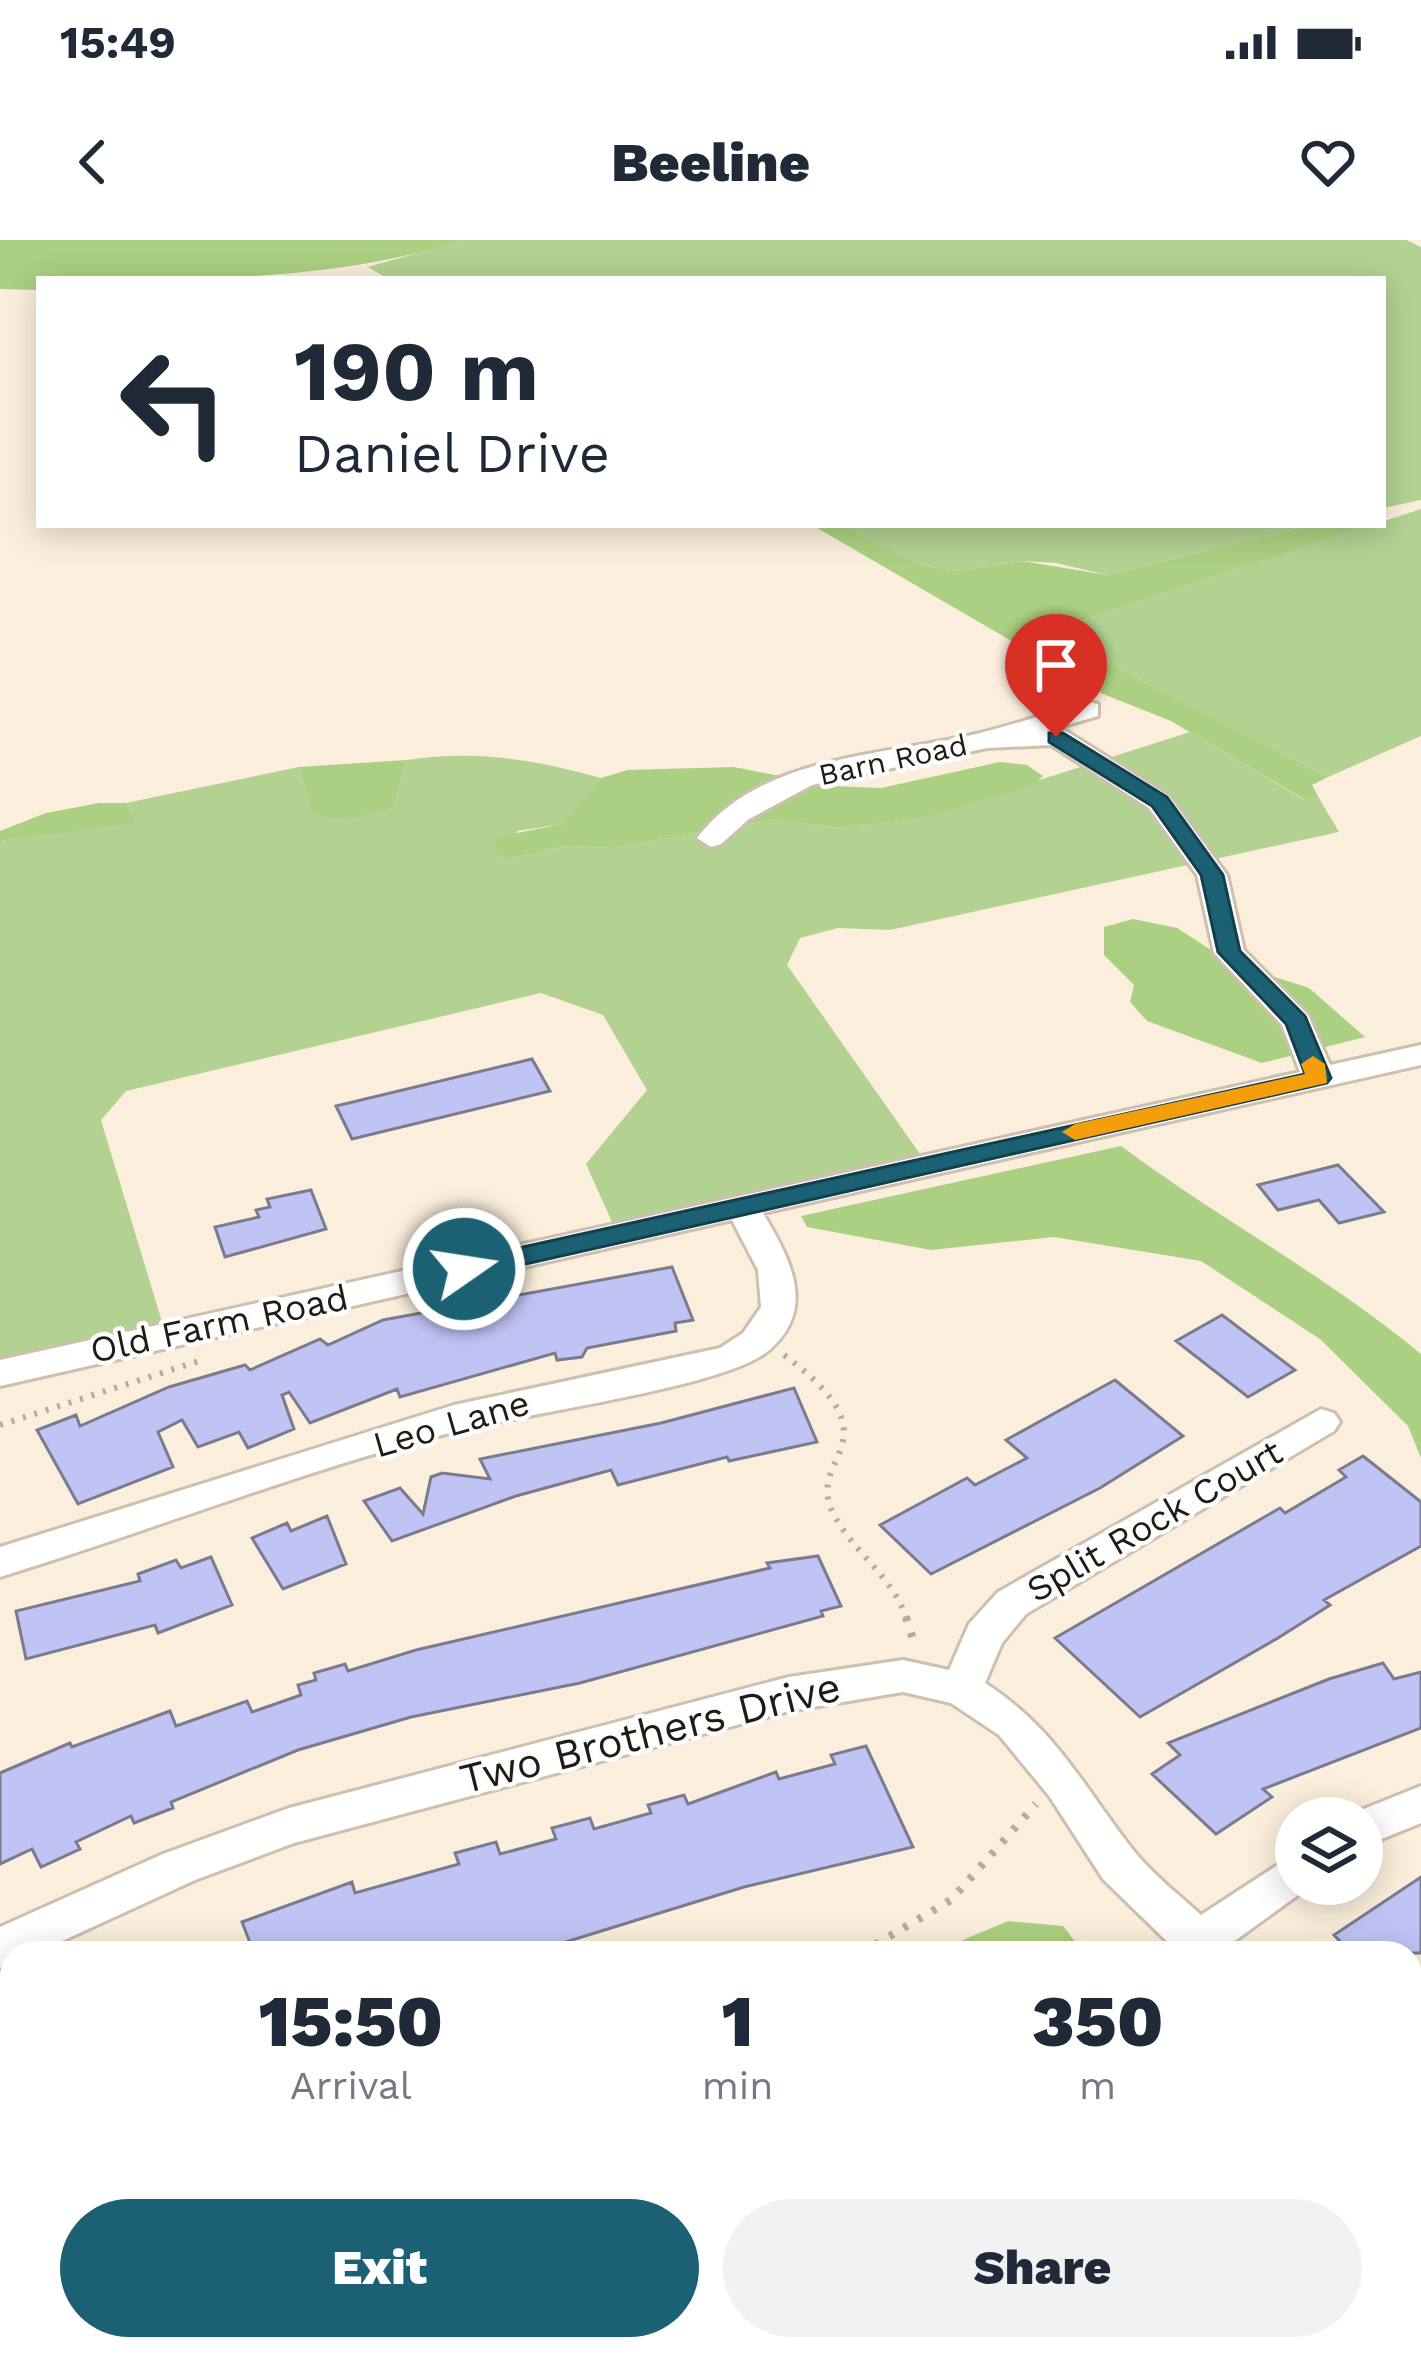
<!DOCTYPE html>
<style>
:root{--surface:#fff;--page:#f2f2f3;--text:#1f2937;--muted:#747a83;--accent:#1c6173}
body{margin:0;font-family:"Work Sans",sans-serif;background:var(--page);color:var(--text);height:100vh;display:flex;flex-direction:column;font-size:45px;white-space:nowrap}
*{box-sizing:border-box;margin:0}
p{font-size:39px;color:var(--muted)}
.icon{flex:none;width:66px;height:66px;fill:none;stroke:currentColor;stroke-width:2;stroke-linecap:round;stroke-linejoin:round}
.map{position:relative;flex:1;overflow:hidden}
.drawer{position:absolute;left:0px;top:1701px;width:1422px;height:420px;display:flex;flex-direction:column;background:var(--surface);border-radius:36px 36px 0 0;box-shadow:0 6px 30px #0003}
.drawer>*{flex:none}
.banner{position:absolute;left:36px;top:36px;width:1350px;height:252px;border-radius:0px;box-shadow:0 6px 30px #0003;background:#fff;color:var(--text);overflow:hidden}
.tools{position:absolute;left:1275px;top:1557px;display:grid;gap:24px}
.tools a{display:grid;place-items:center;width:108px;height:108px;border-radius:50%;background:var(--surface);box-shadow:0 6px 30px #0003;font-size:60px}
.pin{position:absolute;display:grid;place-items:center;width:102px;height:102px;color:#fff;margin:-123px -51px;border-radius:50% 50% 50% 0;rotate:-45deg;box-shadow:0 0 12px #0007}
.pin .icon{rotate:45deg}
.me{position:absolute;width:132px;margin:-66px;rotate:77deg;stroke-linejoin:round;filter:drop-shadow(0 0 9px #0008)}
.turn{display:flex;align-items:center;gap:42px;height:252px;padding:0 60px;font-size:54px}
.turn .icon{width:156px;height:156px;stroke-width:2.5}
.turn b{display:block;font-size:84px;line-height:102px}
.eta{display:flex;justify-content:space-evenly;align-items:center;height:204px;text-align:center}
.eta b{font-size:72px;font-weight:800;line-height:84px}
.button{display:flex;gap:24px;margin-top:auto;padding:24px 60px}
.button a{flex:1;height:138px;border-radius:72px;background:var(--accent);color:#fff;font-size:48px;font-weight:800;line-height:138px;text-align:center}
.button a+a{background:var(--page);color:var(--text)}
.status{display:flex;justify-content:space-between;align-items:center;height:84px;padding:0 60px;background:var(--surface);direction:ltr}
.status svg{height:33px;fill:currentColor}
header{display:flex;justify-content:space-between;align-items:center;height:156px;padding:0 60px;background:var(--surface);font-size:54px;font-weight:800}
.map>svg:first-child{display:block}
.green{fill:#b3d292}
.forest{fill:#abd081}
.building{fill:#bfc4f4;stroke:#7a7c8e;stroke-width:3}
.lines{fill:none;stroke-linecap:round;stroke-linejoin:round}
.minor-casing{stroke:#cdc0af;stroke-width:6}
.path-far1{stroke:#b6ac9d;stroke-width:6;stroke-dasharray:3 9;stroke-linecap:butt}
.path{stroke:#b6ac9d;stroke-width:8;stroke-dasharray:4.5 12;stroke-linecap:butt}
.minor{fill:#fff;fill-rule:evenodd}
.route{fill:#1c6173;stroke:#123f4b;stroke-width:3}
.slow{fill:#f59e0b}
.labels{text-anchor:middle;stroke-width:9;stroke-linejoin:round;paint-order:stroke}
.far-street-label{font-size:30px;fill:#1f1b14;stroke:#fdfdfd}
.street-label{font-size:36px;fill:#1f1b14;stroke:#fdfdfd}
.near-street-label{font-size:42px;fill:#1f1b14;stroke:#fdfdfd}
</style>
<div class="status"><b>15:49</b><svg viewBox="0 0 49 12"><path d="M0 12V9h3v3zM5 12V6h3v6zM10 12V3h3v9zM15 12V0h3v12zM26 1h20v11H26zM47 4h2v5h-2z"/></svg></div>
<header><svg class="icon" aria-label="back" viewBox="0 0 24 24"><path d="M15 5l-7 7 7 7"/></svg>Beeline<svg class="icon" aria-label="heart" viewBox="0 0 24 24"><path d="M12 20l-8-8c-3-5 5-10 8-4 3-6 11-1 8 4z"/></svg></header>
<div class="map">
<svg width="1421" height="2121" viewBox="0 0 1421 2121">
<rect width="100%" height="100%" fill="#fbeedc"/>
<path class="green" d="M 463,0 L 1406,0 L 1421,7 L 1421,260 L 1383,268 L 1383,39 L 388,39 L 368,27 Z
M 1421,269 L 1421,496 L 1328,537 L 1068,402 L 1068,385 Z
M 843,285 L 1313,285 L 1107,335 L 1056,323 L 1022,321 L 957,331 L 921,325 Z
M 1190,492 L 1303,559 L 1319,558 L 1339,592 L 890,690 L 838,688 L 800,698 L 787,725 L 920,914 L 612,982 L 586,924 L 647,850 L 603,775 L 541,753 L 126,851 L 101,880 L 162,1082 L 0,1119 L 0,601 L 134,582 L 126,563 L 299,527 L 311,571 L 393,567 L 407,520 C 477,510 533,519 601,538 L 563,584 L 517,591 L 506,620 L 563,606 L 612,608 L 773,580 L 841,588 L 917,579 Z
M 732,2109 L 1262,2109 L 1256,2121 L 723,2121 Z"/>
<path class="forest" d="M 0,0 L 463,0 C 326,44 182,39 39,39 L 39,50 L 0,49 Z
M 812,285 L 843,285 L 921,325 L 957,331 L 1022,321 L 1107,335 L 1313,285 L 1372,285 L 1068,385 L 1068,402 L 1328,537 L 1312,545 L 1319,558 L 1304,559 L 1171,481 L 1103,454 Z
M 407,520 L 393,567 C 368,575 335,586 311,571 L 299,527 Z
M 1000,522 L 1027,525 L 1043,536 L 1031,547 L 917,579 L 841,588 L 773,580 L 612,608 L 563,606 L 506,620 L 495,611 L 496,597 L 562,584 L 601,538 L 628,530 L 734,527 L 831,546 L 881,548 Z
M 99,563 L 126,563 L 135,583 L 0,601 L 0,591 L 46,573 Z
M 1133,679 L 1177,688 L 1231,723 L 1309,748 L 1365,797 L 1262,823 L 1147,781 L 1130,762 L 1134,745 L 1104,715 L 1104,687 Z
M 1121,906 C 1219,979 1327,1036 1421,1114 L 1421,1218 L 1408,1186 L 1320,1099 L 1201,1021 L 1054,997 L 931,1010 L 807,987 L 801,976 Z
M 1008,1681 L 1063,1686 L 1084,1713 L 932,1713 Z
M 12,1986 L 12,2098 L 0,2100 L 0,1990 Z"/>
<path class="building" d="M 532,819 L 550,851 L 352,899 L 336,866 Z
M 1338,925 L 1384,972 L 1339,983 L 1319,960 L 1278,970 L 1258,945 Z
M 311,950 L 326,989 L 225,1017 L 215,987 L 259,977 L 256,970 L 270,967 L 267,959 Z
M 672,1027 L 693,1080 L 675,1083 L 676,1091 L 587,1108 L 582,1117 L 557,1120 L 555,1113 L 400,1157 L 397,1149 L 310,1183 L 289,1152 L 282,1155 L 294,1189 L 248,1208 L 239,1192 L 198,1207 L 182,1180 L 158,1192 L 173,1227 L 78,1264 L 37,1190 L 76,1175 L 80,1186 L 169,1147 L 245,1125 L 250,1130 L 320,1099 L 328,1105 L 383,1080 Z
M 1222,1075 L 1295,1130 L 1248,1157 L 1176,1101 Z
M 1115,1140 L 1183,1196 L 1100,1248 L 931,1334 L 880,1285 L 967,1238 L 975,1245 L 1027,1218 L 1006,1200 Z
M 794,1148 L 817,1202 L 729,1221 L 727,1217 L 618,1245 L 611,1230 L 516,1256 L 392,1301 L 364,1261 L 400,1248 L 423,1274 L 431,1237 L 442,1233 L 490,1239 L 480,1219 L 661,1183 Z
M 1363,1216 L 1421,1262 L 1421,1306 L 1324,1360 L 1330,1365 L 1278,1398 L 1140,1477 L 1055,1398 L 1280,1268 L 1285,1273 L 1346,1237 L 1339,1230 Z
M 327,1276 L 346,1324 L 283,1349 L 252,1298 L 287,1283 L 291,1291 Z
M 818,1316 L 841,1366 L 821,1371 L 823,1376 L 580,1443 L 411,1477 L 298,1510 L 171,1562 L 173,1568 L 134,1583 L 131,1576 L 76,1602 L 80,1609 L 41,1627 L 32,1609 L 0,1624 L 0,1533 L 70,1503 L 72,1507 L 170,1471 L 176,1486 L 247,1461 L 252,1472 L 301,1455 L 298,1445 L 316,1440 L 314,1433 L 345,1424 L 348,1431 L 416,1410 L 770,1328 L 767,1323 Z
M 211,1317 L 232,1365 L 158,1393 L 155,1385 L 26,1419 L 16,1371 L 140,1341 L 138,1334 L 176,1320 L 181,1328 Z
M 1383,1423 L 1394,1439 L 1421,1432 L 1421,1488 L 1263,1549 L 1272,1557 L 1216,1594 L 1152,1534 L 1180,1515 L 1168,1503 L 1329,1439 Z
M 866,1506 L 913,1607 L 744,1647 L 530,1713 L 254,1713 L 242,1682 L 352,1642 L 355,1653 L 459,1624 L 455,1613 L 496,1602 L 500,1614 L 556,1599 L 552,1588 L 590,1578 L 594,1589 L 651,1573 L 648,1565 L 684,1555 L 688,1564 L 776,1532 L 779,1539 L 835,1524 L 831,1515 Z
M 1421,1637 L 1421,1713 L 1351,1713 L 1334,1695 Z"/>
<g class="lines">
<g class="minor-casing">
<path id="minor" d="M 1089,462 L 1098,464 L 1098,476 L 1053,489 L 1066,491 L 1169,556 L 1227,635 L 1244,710 L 1308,775 L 1330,825 L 1421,805 L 1421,825 L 763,973 C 790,1019 818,1069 768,1111 C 725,1147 527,1173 461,1190 C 305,1229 153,1290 0,1337 L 0,1307 L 454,1165 L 720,1108 L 743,1093 L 761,1067 L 758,1030 L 732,980 L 0,1146 L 0,1120 L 1300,832 L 1282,785 L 1214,713 L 1197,635 L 1149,568 L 1051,505 L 987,508 L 812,545 L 749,579 L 721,604 L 711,607 L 697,598 C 759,516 880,516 972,495 C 1011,486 1050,472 1089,462 Z
M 1321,1169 L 1334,1173 L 1340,1182 L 1334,1191 L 1026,1374 L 1002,1403 L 985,1443 C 1056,1489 1083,1546 1133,1610 C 1152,1634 1178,1654 1201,1675 L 1296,1613 L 1296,1644 L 1312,1645 L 1229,1705 L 1233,1713 L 1179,1713 L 1103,1639 L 1050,1557 L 999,1495 L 951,1463 L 903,1452 L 789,1471 L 294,1603 L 195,1640 L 36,1713 L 12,1713 L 12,1724 L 0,1728 L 0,1687 L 163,1614 L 289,1568 L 789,1437 L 903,1420 L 949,1430 L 969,1384 L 998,1352 Z
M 1421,1546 L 1421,1583 L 1362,1607 L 1362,1578 L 1346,1576 Z
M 1410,2010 L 1421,2011 L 1421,2059 L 1410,2058 Z
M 1318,2109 L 1370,2109 L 1366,2121 L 1314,2121 Z"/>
</g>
<path class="path-far1" d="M 784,1115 C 902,1203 804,1215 833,1273 C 852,1311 895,1339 907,1380
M 0,1185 L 199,1121"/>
<path class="path" d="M 906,1377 L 915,1406
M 861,1713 L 951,1660 L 1036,1564
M 0,2033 L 12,2031
M 684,2121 L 691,2109"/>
<use href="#minor" class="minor"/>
</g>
<path class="route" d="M 1049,493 L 1063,493 L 1167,557 L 1223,635 L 1240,711 L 1305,776 L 1331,838 L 1327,843 L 464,1038 L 454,1036 L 454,1023 L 464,1020 L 1305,834 L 1286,784 L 1218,712 L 1201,635 L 1152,566 L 1049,502 Z"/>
<path class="slow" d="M 1313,816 L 1325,824 L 1327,843 L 1075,900 L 1062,892 L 1075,884 L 1305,834 L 1301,824 Z"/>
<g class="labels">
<g class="far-street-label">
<text transform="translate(893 520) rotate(-12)" y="10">Barn Road</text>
</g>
<g class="street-label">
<text transform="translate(219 1083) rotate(-12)" y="13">Old Farm Road</text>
<text transform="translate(451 1183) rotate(-16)" y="13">Leo Lane</text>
<text transform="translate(1154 1280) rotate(-30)" y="13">Split Rock Court</text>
</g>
<g class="near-street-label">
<text transform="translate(650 1492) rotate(-14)" y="15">Two Brothers Drive</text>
</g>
</g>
</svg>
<div class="tools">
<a><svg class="icon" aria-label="layers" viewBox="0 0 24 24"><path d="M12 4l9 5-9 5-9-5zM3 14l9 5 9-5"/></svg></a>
</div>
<div class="pin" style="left:1056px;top:497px;background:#d93025"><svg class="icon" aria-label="arrive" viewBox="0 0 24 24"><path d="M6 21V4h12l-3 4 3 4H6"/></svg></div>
<svg class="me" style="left:464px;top:1029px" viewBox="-20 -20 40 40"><circle r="17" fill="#1c6173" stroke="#fff" stroke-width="3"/><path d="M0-11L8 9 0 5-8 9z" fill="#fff"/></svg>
<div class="banner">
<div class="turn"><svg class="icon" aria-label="left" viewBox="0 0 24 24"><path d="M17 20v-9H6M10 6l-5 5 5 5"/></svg><div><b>190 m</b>Daniel Drive</div></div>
</div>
<section class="drawer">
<div class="eta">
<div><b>15:50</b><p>Arrival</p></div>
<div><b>1</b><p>min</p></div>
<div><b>350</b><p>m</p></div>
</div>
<div class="button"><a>Exit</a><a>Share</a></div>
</section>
</div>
